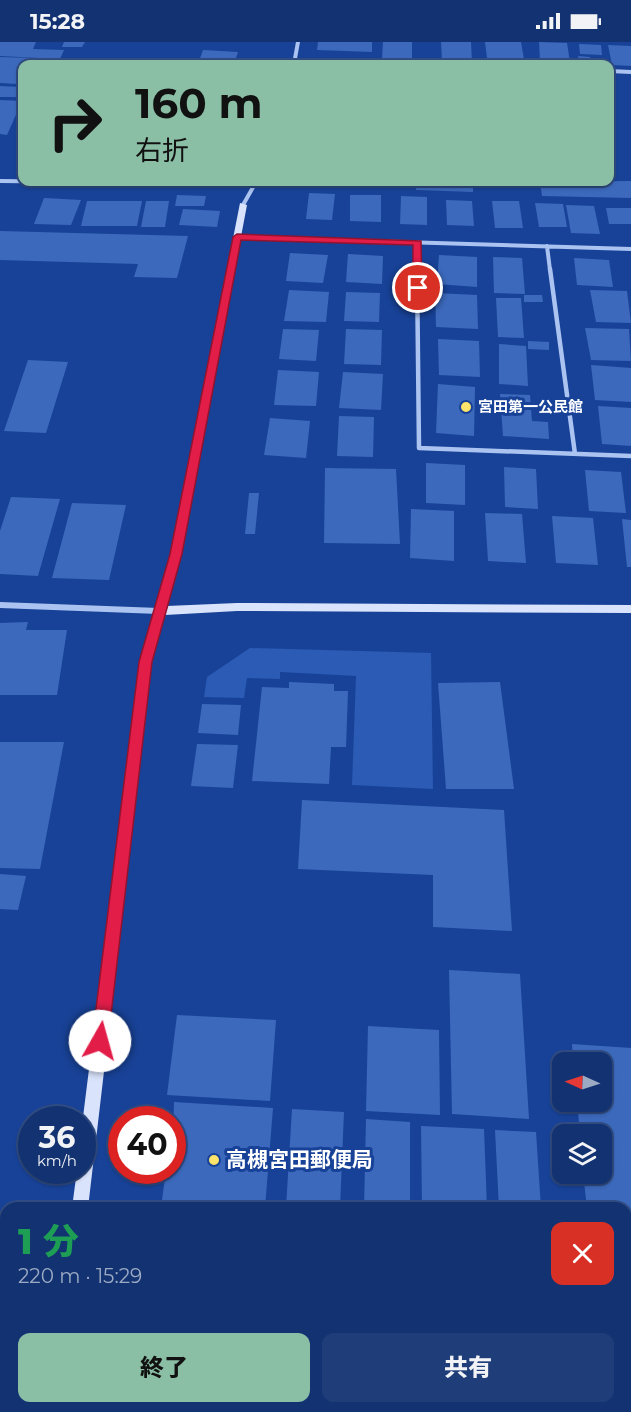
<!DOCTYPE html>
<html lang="ja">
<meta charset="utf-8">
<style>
:root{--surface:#123271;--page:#1f3e79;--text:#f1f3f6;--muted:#9caac3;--line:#314d84;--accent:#8abfa5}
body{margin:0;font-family:Montserrat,"Noto Sans JP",sans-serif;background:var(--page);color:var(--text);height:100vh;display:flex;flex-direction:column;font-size:22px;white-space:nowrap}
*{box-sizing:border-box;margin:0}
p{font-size:20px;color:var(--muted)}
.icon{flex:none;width:33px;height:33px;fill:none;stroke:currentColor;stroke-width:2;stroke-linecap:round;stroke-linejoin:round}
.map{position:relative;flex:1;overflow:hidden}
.panel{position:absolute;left:0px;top:1160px;width:632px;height:212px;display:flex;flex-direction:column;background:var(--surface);border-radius:18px 18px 0 0;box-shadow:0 2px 4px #0004,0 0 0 2px var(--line)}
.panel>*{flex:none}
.guide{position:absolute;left:18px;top:18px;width:596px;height:126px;border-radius:12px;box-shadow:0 2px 4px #0004,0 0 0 2px var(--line);background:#8abfa5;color:#111;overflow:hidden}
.needle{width:39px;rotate:273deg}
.buttons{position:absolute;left:552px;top:1010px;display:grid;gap:12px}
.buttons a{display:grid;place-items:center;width:60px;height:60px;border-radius:12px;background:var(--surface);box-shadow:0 2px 4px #0004,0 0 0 2px var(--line);font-size:30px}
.speed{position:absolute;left:18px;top:1064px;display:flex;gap:12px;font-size:30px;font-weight:700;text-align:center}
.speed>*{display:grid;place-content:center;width:78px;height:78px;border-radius:50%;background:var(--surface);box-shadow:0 2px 4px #0004,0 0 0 2px var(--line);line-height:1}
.speed small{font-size:15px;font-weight:400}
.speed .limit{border:9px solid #d22;background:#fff;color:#111}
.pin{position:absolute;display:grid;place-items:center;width:51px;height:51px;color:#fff;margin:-26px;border:3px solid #fff;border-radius:50%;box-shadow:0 2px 6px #0007}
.me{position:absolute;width:66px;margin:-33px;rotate:7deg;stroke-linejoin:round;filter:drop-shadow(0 0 4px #0008)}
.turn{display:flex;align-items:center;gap:21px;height:126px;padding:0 18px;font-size:27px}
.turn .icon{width:78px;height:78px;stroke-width:2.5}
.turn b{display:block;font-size:42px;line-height:51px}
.round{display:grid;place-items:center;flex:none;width:63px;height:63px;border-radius:12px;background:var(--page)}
.head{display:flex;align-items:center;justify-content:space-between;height:102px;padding:0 18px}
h1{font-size:36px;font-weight:800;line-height:45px;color:#1e9e55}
.action{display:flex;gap:12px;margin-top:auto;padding:12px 18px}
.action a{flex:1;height:69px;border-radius:12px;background:var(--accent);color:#111;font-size:24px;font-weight:800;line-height:69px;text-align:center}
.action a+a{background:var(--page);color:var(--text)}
.status{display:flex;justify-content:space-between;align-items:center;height:42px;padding:0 30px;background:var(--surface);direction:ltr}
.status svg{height:16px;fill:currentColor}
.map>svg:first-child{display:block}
.green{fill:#2b5bb5}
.building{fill:#3c69bc}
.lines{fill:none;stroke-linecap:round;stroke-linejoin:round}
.street-far2{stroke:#aac3f1;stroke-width:4}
.street-far1{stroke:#aac3f1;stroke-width:4.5}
.street{stroke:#aac3f1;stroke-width:6}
.secondary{fill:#d9e4fc;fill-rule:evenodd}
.route{fill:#e11d48;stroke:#92132f;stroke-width:1.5}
.poi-dot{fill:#ffe36a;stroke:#184297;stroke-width:2}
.labels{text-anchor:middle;stroke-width:6;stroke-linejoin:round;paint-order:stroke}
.far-poi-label{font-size:15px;font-weight:bold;fill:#fff;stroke:#184297;text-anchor:start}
.near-poi-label{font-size:21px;font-weight:bold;fill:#fff;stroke:#184297;text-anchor:start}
</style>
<div class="status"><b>15:28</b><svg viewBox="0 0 49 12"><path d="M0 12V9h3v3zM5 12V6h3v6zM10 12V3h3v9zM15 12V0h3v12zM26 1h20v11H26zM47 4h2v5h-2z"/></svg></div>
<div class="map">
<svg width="631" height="1370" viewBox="0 0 631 1370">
<rect width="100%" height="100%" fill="#184297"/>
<path class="green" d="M 250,606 L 431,611 L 433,747 L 352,743 L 356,634 L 280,630 L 280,637 L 247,636 L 244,656 L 204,655 L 207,635 Z"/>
<path class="building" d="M 0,0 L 36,0 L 33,7 L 64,8 L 60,17 L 0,14 Z
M 64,0 L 85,0 L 82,5 L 62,5 Z
M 318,0 L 372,0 L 372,10 L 317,8 Z
M 383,0 L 412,0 L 412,18 L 382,17 Z
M 441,0 L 471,0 L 472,20 L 442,19 Z
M 485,0 L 521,0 L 524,17 L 487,16 Z
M 539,0 L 567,1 L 570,20 L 540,19 Z
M 579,2 L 601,3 L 602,13 L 580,12 Z
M 608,3 L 631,4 L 631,24 L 612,23 Z
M 203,8 L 238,10 L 234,22 L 198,22 Z
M 578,14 L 590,15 L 592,22 L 580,22 Z
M 0,15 L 34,16 L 32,20 L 22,22 L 22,29 L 17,42 L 0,41 Z
M 50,19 L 86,20 L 85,22 L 49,22 Z
M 0,44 L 21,45 L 16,55 L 0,55 Z
M 0,58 L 22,59 L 7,93 L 0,92 Z
M 631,139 L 631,156 L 542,154 L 540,140 Z
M 321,140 L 367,140 L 367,146 L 320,144 Z
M 416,140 L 473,140 L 473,150 L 416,148 Z
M 309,151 L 335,152 L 332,178 L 306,177 Z
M 177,153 L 206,154 L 204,164 L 175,164 Z
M 350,153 L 381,153 L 381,180 L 350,179 Z
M 401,154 L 427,155 L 427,183 L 400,182 Z
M 44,156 L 81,158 L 71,183 L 34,182 Z
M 446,158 L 472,159 L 474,184 L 447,183 Z
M 87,159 L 142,159 L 137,184 L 81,184 Z
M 146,159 L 169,159 L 165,185 L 141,185 Z
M 492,159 L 519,159 L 523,186 L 495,186 Z
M 535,161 L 563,162 L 567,185 L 539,185 Z
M 566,163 L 594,164 L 600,192 L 571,191 Z
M 606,166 L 631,166 L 631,182 L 609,182 Z
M 183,167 L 220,169 L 217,185 L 179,183 Z
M 0,189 L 188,194 L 177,236 L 134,235 L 138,222 L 0,218 Z
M 290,211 L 328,213 L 323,241 L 286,239 Z
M 348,212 L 383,214 L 382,242 L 346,240 Z
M 439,213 L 477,215 L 477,245 L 437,242 Z
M 493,215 L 522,216 L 525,252 L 494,251 Z
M 574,216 L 609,218 L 613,245 L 577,243 Z
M 289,248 L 329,250 L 326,280 L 284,279 Z
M 590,248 L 627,249 L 631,281 L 596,280 Z
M 346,250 L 380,251 L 379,280 L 344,279 Z
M 435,251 L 477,253 L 478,287 L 436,285 Z
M 524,253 L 542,253 L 543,260 L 524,260 Z
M 496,256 L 521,256 L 524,296 L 498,295 Z
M 585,286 L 629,287 L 631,319 L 591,318 Z
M 283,287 L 319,288 L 316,319 L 279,317 Z
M 346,287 L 382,288 L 381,323 L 344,322 Z
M 438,297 L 479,299 L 480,335 L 439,333 Z
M 528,299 L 549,300 L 549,308 L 528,307 Z
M 499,302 L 526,304 L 528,344 L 499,342 Z
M 28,318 L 68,320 L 46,391 L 4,389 Z
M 591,323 L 631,326 L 631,360 L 595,358 Z
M 278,328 L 319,330 L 316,364 L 274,363 Z
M 343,330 L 383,332 L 381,368 L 339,366 Z
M 438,342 L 475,345 L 474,394 L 436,391 Z
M 500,352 L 530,353 L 532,379 L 548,380 L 549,397 L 503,394 Z
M 598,364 L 631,366 L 631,404 L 602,402 Z
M 339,374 L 374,375 L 373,415 L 337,414 Z
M 270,376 L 310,379 L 306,416 L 264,413 Z
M 426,421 L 465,423 L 465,463 L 426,461 Z
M 504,425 L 536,427 L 538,467 L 505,465 Z
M 325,426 L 396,427 L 400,502 L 324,501 Z
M 585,428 L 621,430 L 626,471 L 589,469 Z
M 249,451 L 259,451 L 255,492 L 245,492 Z
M 11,455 L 60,457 L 38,534 L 0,532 L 0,489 Z
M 72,461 L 126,463 L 109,538 L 52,536 Z
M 411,467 L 454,469 L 454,519 L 410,516 Z
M 485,471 L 522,472 L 526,521 L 488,519 Z
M 552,474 L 593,476 L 598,523 L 556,521 Z
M 622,477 L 631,478 L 631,525 L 627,525 Z
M 28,580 L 26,588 L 67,588 L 57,653 L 0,653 L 0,581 Z
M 289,640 L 334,642 L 334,649 L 348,649 L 346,705 L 331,705 L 329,742 L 252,739 L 262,645 L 289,646 Z
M 500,640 L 514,747 L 446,747 L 438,641 Z
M 202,662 L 241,663 L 238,693 L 198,691 Z
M 0,700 L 64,700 L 40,827 L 0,826 Z
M 197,702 L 238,703 L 233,746 L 191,744 Z
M 302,758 L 504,768 L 512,889 L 433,885 L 433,833 L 298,827 Z
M 0,832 L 26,834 L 18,868 L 0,867 Z
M 449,928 L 520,932 L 529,1077 L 452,1072 Z
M 177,973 L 276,978 L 270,1059 L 167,1053 Z
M 368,984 L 439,988 L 440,1073 L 366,1069 Z
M 572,1002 L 631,1006 L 631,1367 L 626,1367 L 626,1166 L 587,1166 L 583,1131 L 602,1131 L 602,1092 L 580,1092 L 577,1059 L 602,1059 L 602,1020 L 573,1020 Z
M 174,1060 L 273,1066 L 265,1166 L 161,1166 L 166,1128 L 172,1128 Z
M 292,1067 L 344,1070 L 340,1166 L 286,1166 Z
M 366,1077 L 410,1080 L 410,1166 L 364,1166 Z
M 421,1084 L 484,1087 L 487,1166 L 422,1166 Z
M 495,1088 L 536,1090 L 541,1166 L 499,1166 Z
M 310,1365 L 361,1365 L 361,1370 L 310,1370 Z
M 398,1365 L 467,1365 L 468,1370 L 398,1370 Z
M 487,1365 L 536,1365 L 536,1370 L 487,1370 Z"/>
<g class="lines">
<path class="street-far2" d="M 294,21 L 355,22
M 294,22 L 298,0
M 609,29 L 631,30
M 0,139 L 255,142
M 243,163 L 256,140
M 237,195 L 631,207
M 417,201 L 417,228
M 547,204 L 550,228"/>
<path class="street-far1" d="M 417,227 L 419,406 L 631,414
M 550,227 L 575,412"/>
<path class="street" d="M 0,563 L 159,569"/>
<path class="secondary" d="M 240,161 L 247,163 L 181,512 L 167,564 L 237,561 L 631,563 L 631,571 L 237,569 L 165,573 L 152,620 L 88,1166 L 72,1166 L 77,1128 L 82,1128 L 82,1083 L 140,620 L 171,512 Z
M 46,1365 L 64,1365 L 64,1370 L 46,1370 Z"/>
</g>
<path class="route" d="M 237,192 L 421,199 L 422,246 L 418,249 L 413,246 L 413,203 L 241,198 L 182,512 L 152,620 L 108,999 L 106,1005 L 100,1008 L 94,1005 L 92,999 L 139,620 L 170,512 L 233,195 Z"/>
<g class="poi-dot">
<circle cx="466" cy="365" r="6"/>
<circle cx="214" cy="1118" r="6"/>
</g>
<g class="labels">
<g class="far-poi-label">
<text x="478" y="370">宮田第一公民館</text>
</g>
<g class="near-poi-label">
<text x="226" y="1125">高槻宮田郵便局</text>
</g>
</g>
</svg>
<div class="buttons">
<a><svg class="needle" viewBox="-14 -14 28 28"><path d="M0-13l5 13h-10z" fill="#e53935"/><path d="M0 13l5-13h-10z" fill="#9caac3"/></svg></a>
<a><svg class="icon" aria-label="layers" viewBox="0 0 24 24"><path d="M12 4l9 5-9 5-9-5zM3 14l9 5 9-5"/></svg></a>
</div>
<div class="speed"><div>36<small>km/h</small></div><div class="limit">40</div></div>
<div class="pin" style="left:418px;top:246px;background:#d93025"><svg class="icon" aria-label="arrive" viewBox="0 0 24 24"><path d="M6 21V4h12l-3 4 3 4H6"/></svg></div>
<svg class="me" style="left:100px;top:999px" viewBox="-20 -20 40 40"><circle r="19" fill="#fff"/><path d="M0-13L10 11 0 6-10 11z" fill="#e11d48"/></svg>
<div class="guide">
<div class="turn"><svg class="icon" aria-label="right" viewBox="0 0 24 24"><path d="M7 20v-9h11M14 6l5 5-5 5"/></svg><div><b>160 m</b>右折</div></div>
</div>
<section class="panel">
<div class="head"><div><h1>1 分</h1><p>220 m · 15:29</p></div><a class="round" style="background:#d93025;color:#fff"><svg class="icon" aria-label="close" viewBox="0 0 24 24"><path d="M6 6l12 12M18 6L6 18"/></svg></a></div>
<div class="action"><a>終了</a><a>共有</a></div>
</section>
</div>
